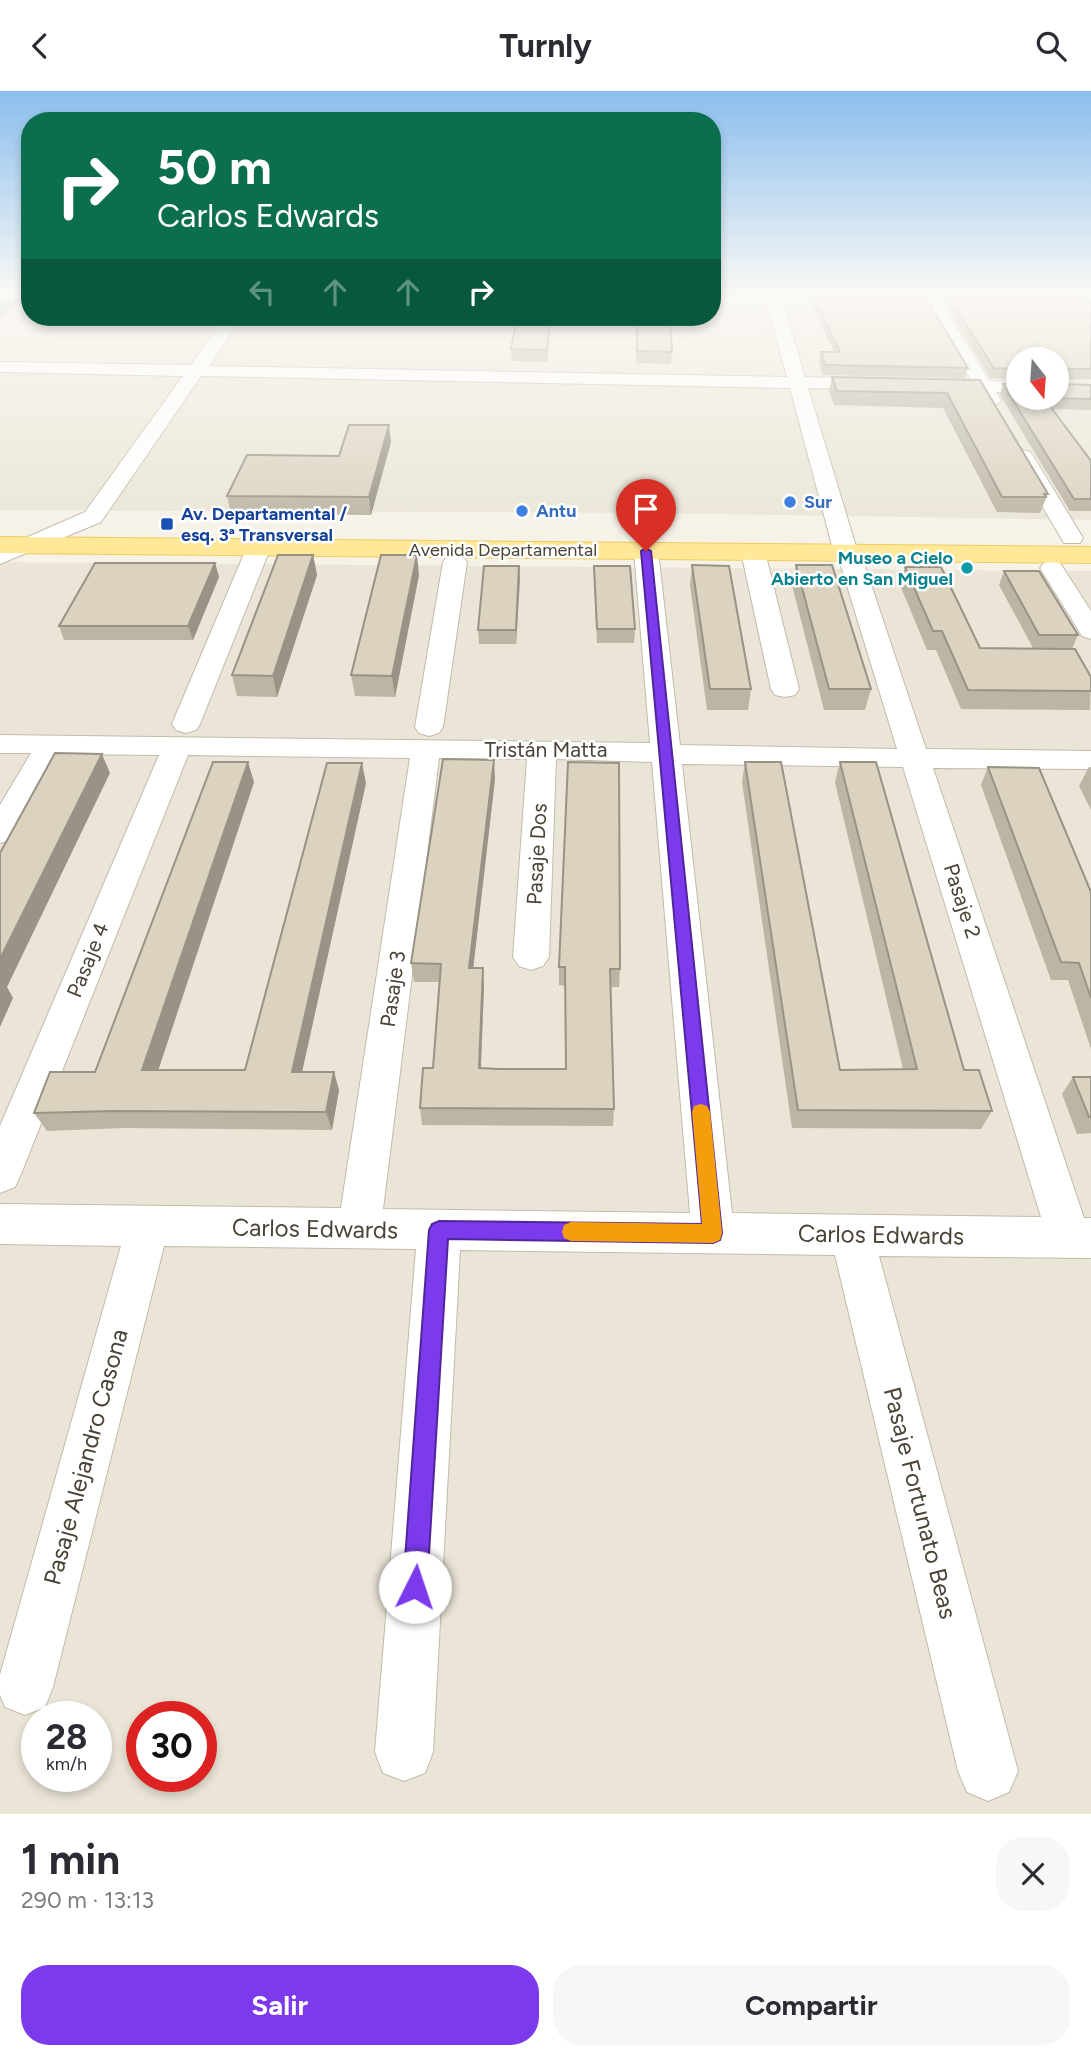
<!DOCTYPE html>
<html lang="es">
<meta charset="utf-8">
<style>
:root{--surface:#fff;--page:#f7f7f7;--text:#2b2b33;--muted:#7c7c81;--accent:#7c3aed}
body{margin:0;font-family:Figtree,sans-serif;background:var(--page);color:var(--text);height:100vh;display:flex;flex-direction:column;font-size:26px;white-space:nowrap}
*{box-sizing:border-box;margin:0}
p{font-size:23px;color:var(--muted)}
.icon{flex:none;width:38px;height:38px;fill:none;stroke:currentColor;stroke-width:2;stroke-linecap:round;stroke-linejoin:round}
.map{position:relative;height:1723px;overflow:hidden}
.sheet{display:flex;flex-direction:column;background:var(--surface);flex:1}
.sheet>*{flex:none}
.banner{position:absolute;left:21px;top:21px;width:700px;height:214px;border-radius:28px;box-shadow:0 4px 10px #0003;background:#0b6e4f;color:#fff;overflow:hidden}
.needle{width:46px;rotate:163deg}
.tools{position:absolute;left:1006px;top:256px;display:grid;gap:14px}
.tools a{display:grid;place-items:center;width:63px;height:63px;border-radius:50%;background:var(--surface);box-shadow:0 4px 10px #0003;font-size:35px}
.speed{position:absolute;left:21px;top:1610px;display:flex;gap:14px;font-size:35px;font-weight:700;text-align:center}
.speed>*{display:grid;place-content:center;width:91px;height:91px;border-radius:50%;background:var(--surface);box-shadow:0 4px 10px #0003;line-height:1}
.speed small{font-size:18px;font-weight:400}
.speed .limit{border:10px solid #d22;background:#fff;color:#111}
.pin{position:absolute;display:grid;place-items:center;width:60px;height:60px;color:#fff;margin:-72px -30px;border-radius:50% 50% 50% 0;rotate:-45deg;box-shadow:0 0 7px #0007}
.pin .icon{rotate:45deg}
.me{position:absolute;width:77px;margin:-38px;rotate:4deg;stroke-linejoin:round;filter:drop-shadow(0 0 5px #0008)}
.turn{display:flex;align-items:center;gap:24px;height:147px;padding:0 21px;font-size:32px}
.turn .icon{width:91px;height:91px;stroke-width:2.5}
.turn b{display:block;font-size:49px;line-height:60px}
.lanes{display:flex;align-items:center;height:66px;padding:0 21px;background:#0003;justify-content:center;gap:35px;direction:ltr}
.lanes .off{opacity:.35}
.round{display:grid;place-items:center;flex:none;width:74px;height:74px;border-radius:28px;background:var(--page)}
.overview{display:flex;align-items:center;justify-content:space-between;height:119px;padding:0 21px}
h1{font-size:42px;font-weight:700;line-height:52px}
.primary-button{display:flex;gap:14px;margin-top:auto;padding:14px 21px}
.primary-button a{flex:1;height:80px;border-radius:28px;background:var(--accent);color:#fff;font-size:28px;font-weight:700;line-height:80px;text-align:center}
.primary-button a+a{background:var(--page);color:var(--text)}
header{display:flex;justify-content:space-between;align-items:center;height:91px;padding:0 21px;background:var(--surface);font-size:32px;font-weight:700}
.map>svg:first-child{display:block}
.residential{fill:#eae5d6;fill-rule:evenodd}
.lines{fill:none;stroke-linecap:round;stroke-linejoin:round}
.minor-casing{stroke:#c2bbaa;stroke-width:2}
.major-casing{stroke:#efcc5c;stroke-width:2}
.minor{fill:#fff;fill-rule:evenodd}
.major{fill:#ffe898;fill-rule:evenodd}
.wall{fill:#bcb5a4}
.shaded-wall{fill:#999386}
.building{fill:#dbd2bf;stroke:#999386;stroke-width:2}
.route{fill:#7c3aed;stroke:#51269a;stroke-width:2}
.slow{fill:#f59e0b}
.shop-dot{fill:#3f7fe0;stroke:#fff;stroke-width:2.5}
.transit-dot{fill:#1a4fb4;stroke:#fff;stroke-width:2.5}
.culture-dot{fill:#0f9aa8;stroke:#fff;stroke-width:2.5}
.labels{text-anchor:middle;stroke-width:5;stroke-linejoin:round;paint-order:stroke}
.far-shop-label{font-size:18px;font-weight:bold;fill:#366cbe;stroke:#fff;text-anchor:start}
.far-transit-label{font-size:18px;font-weight:bold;fill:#164399;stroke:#fff;text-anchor:start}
.far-street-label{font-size:18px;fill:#4a4336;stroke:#fff}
.far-culture-label{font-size:18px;font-weight:bold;fill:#0d838f;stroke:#fff;text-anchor:end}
.street-label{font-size:21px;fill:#4a4336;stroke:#fff}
.near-street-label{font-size:24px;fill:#4a4336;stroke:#fff}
</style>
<header><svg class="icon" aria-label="back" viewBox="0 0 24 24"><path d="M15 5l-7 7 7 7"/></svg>Turnly<svg class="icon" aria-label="search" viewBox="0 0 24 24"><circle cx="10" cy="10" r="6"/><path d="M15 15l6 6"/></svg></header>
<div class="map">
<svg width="1091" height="1723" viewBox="0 0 1091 1723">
<rect width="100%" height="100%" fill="#f6f2e8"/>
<path class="residential" d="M 0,202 L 30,202 L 30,226 L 712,226 L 712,202 L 1091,202 L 1091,429 L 650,422 L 0,419 ZM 1018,268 L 1057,268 L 1057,306 L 1018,306 Z
M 0,471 L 1091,480 L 1091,1723 L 0,1723 ZM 37,1626 L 96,1626 L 96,1685 L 37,1685 ZM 142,1626 L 201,1626 L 201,1685 L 142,1685 Z"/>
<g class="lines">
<g class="minor-casing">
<path id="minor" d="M 764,202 L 780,202 L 805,286 L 878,288 L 887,293 L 878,298 L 808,297 L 858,462 L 854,467 L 838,467 L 834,462 L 790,297 L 201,285 L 101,431 L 0,473 L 0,458 L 85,421 L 183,285 L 0,281 L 0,271 L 191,274 L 226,226 L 242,226 L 209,275 L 787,286 Z
M 920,202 L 935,202 L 989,290 L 1018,291 L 1018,301 L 996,301 L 1001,310 L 992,316 L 985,314 L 977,301 L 928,298 L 925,294 L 934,289 L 971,289 Z
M 1072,202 L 1087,202 L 1091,206 L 1091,221 L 1085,219 Z
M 1023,359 L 1030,361 L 1033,365 L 1083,447 L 1080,452 L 1064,452 L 1061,447 L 1013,365 L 1016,361 Z
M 258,451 L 266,453 L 270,458 L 200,633 L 196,639 L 186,642 L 176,639 L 172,633 L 246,458 L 250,453 Z
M 646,453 L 654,455 L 658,460 L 680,654 L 897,658 L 841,475 L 845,470 L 861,470 L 865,475 L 926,658 L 1091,660 L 1091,678 L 933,677 L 1084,1127 L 1091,1127 L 1091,1167 L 879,1165 L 1018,1680 L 1009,1701 L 988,1710 L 967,1701 L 958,1680 L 835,1164 L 460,1159 L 433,1661 L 425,1682 L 404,1690 L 383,1682 L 375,1661 L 416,1158 L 164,1155 L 53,1596 L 45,1616 L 25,1624 L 5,1616 L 0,1604 L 0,1584 L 121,1155 L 0,1153 L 0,1113 L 341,1117 L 410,667 L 188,664 L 21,1083 L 15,1096 L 0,1102 L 0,1035 L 159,664 L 60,663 L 11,749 L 0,752 L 0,714 L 31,662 L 0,662 L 0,644 L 650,652 L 634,460 L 638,455 ZM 439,667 L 527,668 L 513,866 L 519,875 L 531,879 L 543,875 L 549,866 L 556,668 L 652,671 L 690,1122 L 383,1118 ZM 682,673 L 903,676 L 1041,1126 L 732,1122 Z
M 753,454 L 761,456 L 765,461 L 799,598 L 795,604 L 785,606 L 775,604 L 771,598 L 741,461 L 745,456 Z
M 455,464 L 463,466 L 467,471 L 443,636 L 439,642 L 429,645 L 419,642 L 415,636 L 443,471 L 447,466 Z
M 1052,470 L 1060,472 L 1091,520 L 1091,548 L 1082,545 L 1040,477 L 1044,472 Z"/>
</g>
<g class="major-casing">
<path id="major" d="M 0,446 L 1091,456 L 1091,472 L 0,462 Z"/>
</g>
<use href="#minor" class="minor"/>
<use href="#major" class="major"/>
</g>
<path class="wall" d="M 806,202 L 923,202 L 968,277 L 965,287 L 823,284 L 819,271 L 821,261 L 834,261 Z
M 939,202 L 1079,202 L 1086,211 L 1091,212 L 1091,288 L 1058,289 L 1058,290 L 1061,293 L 1091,294 L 1091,319 L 1052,318 L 1091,370 L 1091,420 L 1070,420 L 1000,304 L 1003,293 L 1057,306 L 1018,268 L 1018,289 L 990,287 Z
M 551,226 L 550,237 L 547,271 L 512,270 L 511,258 Z
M 637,229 L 672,261 L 671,273 L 636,272 Z
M 832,286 L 980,289 L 1048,403 L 1040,422 L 997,421 L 943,317 L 834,314 L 829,300 Z
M 391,351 L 371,424 L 231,423 L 227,405 L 339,365 Z
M 313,464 L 317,484 L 277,606 L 237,605 L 232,584 Z
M 215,472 L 219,486 L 193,549 L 64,549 L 59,535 Z
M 692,474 L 751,598 L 748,619 L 707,619 L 690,494 Z
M 796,474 L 871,598 L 865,619 L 824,619 L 792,494 Z
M 519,475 L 516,553 L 479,553 L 478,539 Z
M 594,475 L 635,538 L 634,552 L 597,552 L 594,488 Z
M 905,476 L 980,557 L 1033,557 L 999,494 L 1004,480 L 1078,544 L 1072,558 L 1091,586 L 1090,619 L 961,618 L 936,559 L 927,559 L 900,494 Z
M 419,484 L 395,606 L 355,605 L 351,584 Z
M 745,671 L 840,979 L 903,978 L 835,691 L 840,671 L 964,979 L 992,1020 L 981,1038 L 792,1037 L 742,691 Z
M 988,676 L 1091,801 L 1091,958 L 1068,889 L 1051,889 L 981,694 Z
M 1089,676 L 1091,676 L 1091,719 L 1079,695 Z
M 495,688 L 473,877 L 484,895 L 481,977 L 499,978 L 565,978 L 565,895 L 559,894 L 559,876 L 620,878 L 619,896 L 611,896 L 614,1018 L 613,1035 L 422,1034 L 420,1017 L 433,977 L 439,891 L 414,891 L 411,872 Z
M 254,691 L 158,979 L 245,979 L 366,692 L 302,981 L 339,999 L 332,1039 L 124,1037 L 47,1040 L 34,1022 L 95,981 Z
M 1073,986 L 1091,986 L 1091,1042 L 1077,1043 L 1062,1003 Z"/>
<path class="shaded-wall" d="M 11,202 L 30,202 L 30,204 L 0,227 L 0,210 Z
M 551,226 L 550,237 L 547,271 L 547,259 Z
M 389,334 L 391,351 L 371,424 L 369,406 Z
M 313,464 L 317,484 L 277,606 L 273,585 Z
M 417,464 L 419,484 L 395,606 L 392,585 Z
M 215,472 L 219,486 L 193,549 L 188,535 Z
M 519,475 L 520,489 L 516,553 L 516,539 Z
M 102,663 L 110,682 L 7,896 L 13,907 L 0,936 L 0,868 Z
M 494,669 L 495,688 L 471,896 L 469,877 Z
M 248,671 L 254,691 L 152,998 L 142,979 Z
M 362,672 L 366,692 L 298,999 L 292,981 Z
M 483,877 L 484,895 L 480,994 L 479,977 Z
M 334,981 L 339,999 L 332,1039 L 326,1021 Z"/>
<path class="building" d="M 0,202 L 11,202 L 0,210 Z
M 812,202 L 923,202 L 968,277 L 825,274 L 821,261 L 840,261 Z
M 946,202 L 1079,202 L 1086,211 L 1091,212 L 1091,278 L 1059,278 L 1058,290 L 1061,293 L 1091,294 L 1091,308 L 1044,307 L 1091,370 L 1091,408 L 1074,408 L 1003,293 L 1018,292 L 1018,306 L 1057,306 L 1057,268 L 1018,268 L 1018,278 L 994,277 Z
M 517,226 L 550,226 L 547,259 L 511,258 Z
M 637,229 L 670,229 L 672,261 L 637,260 Z
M 832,286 L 980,289 L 1048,403 L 1044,403 L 1046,406 L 1002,406 L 947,302 L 837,300 Z
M 349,334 L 389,334 L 369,406 L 227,405 L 247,364 L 339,365 Z
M 278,464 L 313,464 L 273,585 L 232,584 Z
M 381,464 L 417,464 L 392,585 L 351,584 Z
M 95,472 L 215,472 L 188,535 L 59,535 Z
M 692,474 L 729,475 L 751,598 L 710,598 Z
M 796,474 L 832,474 L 871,598 L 829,598 Z
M 484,475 L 519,475 L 516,539 L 478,539 Z
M 594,475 L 630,475 L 635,538 L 597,538 Z
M 905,476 L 941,476 L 980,557 L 1075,558 L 1091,586 L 1091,600 L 968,599 L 942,540 L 933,540 Z
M 1004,480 L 1039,480 L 1078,544 L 1039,544 Z
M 55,662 L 102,663 L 0,868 L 0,762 Z
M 443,668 L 494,669 L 469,877 L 483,877 L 479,977 L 499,978 L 566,978 L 565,876 L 559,876 L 568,671 L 619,672 L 620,878 L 610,878 L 614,1018 L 420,1017 L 423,977 L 433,977 L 441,873 L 411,872 Z
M 213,671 L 248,671 L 142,979 L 245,979 L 327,672 L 362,672 L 292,981 L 334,981 L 326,1021 L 114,1020 L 34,1022 L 50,981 L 95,981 Z
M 745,671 L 781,671 L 840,979 L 917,978 L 840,671 L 876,671 L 964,979 L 979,979 L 992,1020 L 798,1019 Z
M 988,676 L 1039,677 L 1091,801 L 1091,907 L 1079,872 L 1061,871 Z
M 1073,986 L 1091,986 L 1091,1026 L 1089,1026 Z"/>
<linearGradient id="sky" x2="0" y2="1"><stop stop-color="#8bbeee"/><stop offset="0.46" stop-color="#fbf9f5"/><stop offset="1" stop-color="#fbf9f5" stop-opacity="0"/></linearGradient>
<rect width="1091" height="443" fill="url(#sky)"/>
<path class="route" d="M 646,457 L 651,460 L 722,1142 L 720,1149 L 713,1152 L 448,1148 L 427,1496 L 424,1505 L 415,1509 L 406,1505 L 403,1496 L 429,1139 L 432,1133 L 439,1130 L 702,1133 L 641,460 Z"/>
<path class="slow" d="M 701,1013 L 707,1015 L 710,1021 L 722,1142 L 720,1149 L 713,1152 L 571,1150 L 564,1147 L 562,1141 L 564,1134 L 571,1131 L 702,1133 L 692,1021 L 694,1015 Z"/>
<g class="shop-dot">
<circle cx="790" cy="411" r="7"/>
<circle cx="522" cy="420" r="7"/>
</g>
<rect class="transit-dot" x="160" y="426" width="14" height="14" rx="3.5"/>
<circle class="culture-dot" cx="967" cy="477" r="7"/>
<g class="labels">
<g class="far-shop-label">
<text x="804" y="417">Sur</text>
<text x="536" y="426">Antu</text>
</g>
<g class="far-transit-label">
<text x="181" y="429">Av. Departamental /<tspan x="181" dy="21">esq. 3ª Transversal</tspan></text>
</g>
<g class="far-street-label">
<text x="503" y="465">Avenida Departamental</text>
</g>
<g class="far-culture-label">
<text x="953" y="473">Museo a Cielo<tspan x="953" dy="21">Abierto en San Miguel</tspan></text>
</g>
<g class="street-label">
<text x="546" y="666">Tristán Matta</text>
<text transform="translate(537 763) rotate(-87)" y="7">Pasaje Dos</text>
<text transform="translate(962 810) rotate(72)" y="7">Pasaje 2</text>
<text transform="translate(88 869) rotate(-68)" y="7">Pasaje 4</text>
<text transform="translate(393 898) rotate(-82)" y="7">Pasaje 3</text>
</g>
<g class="near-street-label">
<text transform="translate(315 1138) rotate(1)" y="8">Carlos Edwards</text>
<text transform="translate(881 1144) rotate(1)" y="8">Carlos Edwards</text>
<text transform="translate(86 1366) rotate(-75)" y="8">Pasaje Alejandro Casona</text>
<text transform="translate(920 1412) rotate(76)" y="8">Pasaje Fortunato Beas</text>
</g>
</g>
</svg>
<div class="tools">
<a><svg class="needle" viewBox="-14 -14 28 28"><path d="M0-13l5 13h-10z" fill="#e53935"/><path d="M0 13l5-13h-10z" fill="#7c7c81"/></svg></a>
</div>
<div class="speed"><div>28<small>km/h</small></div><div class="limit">30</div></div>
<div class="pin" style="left:646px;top:460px;background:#d93025"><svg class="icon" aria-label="arrive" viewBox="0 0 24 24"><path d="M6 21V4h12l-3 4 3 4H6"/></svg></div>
<svg class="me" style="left:415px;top:1496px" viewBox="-20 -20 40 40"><circle r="19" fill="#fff"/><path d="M0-13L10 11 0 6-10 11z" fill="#7c3aed"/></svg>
<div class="banner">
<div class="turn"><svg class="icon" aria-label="right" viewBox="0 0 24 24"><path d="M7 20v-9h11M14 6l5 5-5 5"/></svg><div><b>50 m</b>Carlos Edwards</div></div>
<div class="lanes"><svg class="icon off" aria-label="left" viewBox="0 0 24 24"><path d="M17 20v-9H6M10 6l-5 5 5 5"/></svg><svg class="icon off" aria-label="ahead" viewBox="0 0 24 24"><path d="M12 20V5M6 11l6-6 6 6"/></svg><svg class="icon off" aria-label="ahead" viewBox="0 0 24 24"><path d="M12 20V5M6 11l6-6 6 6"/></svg><svg class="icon" aria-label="right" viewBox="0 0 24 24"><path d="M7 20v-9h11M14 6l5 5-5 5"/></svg></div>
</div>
</div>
<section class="sheet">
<div class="overview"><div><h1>1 min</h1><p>290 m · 13:13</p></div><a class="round"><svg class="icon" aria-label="close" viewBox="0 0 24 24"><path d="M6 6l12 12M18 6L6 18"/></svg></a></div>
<div class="primary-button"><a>Salir</a><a>Compartir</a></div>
</section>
